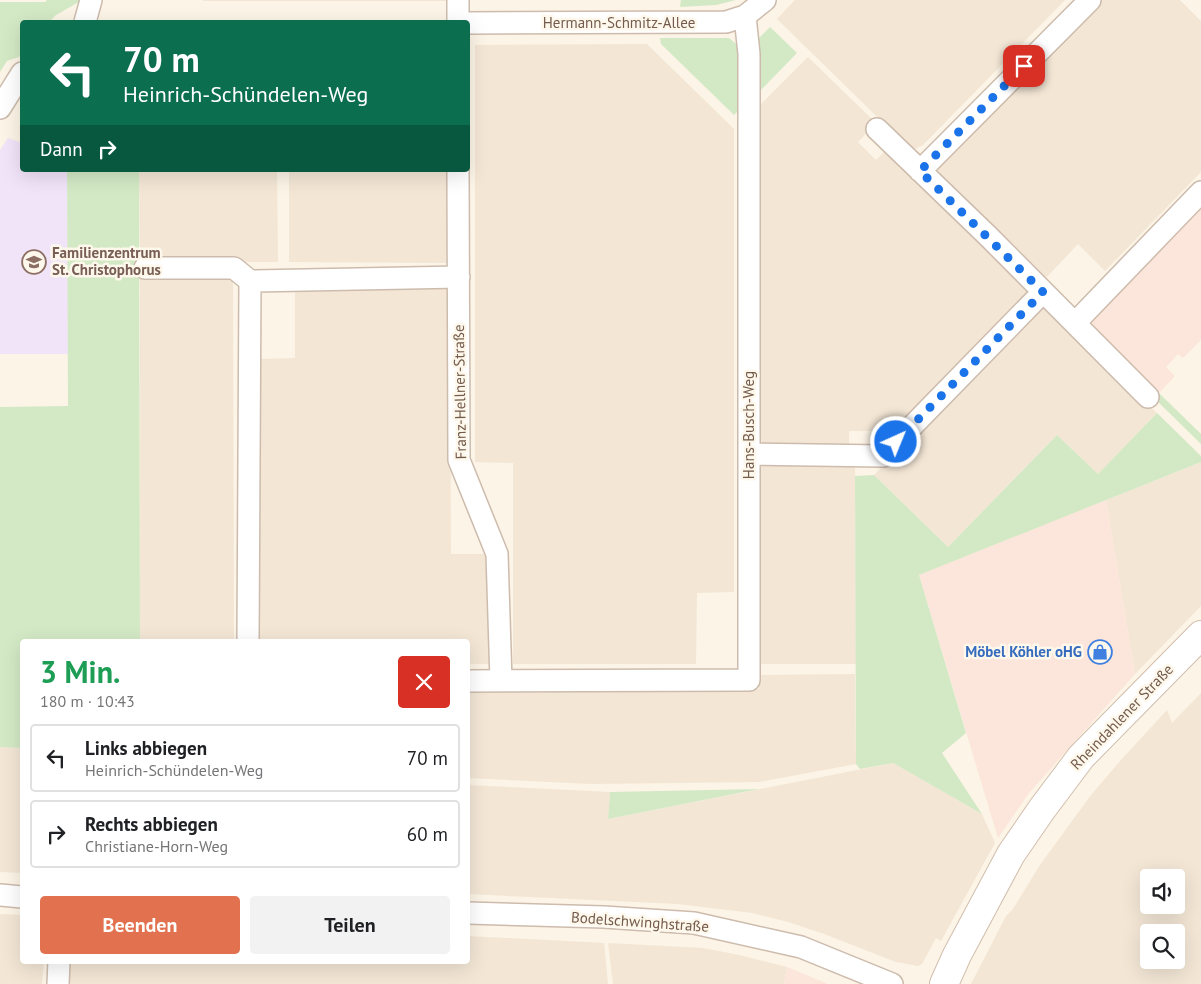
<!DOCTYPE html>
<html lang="de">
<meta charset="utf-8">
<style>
:root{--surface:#fff;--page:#f2f2f2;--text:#202124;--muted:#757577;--line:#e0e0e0;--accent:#e2724f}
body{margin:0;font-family:"PT Sans",sans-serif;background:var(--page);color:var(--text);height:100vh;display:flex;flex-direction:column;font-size:19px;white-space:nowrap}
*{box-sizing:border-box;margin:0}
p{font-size:16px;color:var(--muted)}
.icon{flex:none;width:28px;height:28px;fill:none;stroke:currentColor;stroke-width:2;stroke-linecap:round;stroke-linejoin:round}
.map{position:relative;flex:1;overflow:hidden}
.panel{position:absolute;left:20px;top:639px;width:450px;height:325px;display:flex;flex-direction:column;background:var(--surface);border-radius:5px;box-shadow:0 5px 20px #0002}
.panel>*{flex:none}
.guide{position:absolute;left:20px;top:20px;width:450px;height:152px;border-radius:5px;box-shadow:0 5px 20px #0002;background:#0b6e4f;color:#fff;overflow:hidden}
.tools{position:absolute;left:1140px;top:869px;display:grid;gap:10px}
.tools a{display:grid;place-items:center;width:45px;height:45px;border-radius:5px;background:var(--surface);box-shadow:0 5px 20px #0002;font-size:25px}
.pin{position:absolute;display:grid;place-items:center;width:42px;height:42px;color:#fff;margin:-21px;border-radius:10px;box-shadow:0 2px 8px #0006}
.me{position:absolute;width:55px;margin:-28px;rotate:44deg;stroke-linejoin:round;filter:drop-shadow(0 0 4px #0008)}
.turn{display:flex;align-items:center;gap:18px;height:105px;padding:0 20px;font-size:22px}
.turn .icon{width:65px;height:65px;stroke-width:2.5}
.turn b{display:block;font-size:35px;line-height:42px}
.then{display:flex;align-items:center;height:48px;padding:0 20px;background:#0003;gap:10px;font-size:19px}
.round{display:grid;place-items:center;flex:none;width:52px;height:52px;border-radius:5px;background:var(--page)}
.summary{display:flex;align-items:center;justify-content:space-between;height:85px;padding:0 20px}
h1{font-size:30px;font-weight:800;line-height:38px;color:#1e9e55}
.action{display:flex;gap:10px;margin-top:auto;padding:10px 20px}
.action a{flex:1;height:58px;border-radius:5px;background:var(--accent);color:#fff;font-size:20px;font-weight:800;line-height:58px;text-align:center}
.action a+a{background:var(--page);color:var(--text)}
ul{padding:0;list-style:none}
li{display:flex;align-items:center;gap:15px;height:68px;margin:0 10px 8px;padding:0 10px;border:2px solid var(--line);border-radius:5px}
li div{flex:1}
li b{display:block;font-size:19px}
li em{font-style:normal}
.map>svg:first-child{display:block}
.residential{fill:#f3e6d5;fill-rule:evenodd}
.commercial{fill:#fce5da}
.education{fill:#f1e3f8}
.green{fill:#d3e9c5}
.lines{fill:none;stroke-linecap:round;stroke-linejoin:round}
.minor-casing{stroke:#cdbcad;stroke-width:24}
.secondary-casing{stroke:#d2bead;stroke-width:30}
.minor{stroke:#fff;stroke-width:21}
.secondary{stroke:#fff;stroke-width:28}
.route{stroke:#1a73e8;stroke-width:9;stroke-dasharray:0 16.2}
.labels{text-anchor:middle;stroke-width:5;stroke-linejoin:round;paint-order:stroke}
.street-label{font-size:15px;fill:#745b4b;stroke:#fef8ec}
.education-label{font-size:15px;font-weight:bold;fill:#785e54;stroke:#fef8ec;text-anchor:start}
.shop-label{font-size:15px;font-weight:bold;fill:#366cbe;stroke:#fef8ec;text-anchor:end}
</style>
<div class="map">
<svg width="1201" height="984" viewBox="0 0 1201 984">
<rect width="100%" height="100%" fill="#fcf4e6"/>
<path class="residential" d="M 203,0 L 450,0 L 450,1 L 203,1 Z
M 795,0 L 1065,0 L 923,145 L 915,149 L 906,145 L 777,19 Z
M 1100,0 L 1180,0 L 1201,21 L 1201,172 L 1105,271 L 1078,244 L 1044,280 L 941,180 L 937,171 L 941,163 Z
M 647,44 L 734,129 L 734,592 L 697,593 L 696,664 L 513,664 L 513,463 L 475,462 L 475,45 Z
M 808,57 L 876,123 L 858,142 L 876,160 L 887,149 L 1024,282 L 1027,292 L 1024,300 L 899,429 L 886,417 L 873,431 L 849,431 L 849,446 L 771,446 L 762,443 L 759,434 L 758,107 Z
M 139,170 L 277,170 L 278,262 L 140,262 Z
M 289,170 L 450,170 L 450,263 L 289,262 Z
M 140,273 L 233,273 L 234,641 L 140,641 Z
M 450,286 L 451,554 L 488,554 L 489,664 L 468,664 L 468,641 L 258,641 L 258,359 L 295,358 L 295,287 Z
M 1043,307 L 1053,311 L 1157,413 L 1098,474 L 1057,435 L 948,547 L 874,475 L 1035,311 Z
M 855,461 L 856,664 L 759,664 L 759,474 L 762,466 L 771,462 Z
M 1201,462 L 1201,606 L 1135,674 L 1106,500 Z
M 855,674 L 856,764 L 759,782 L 591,784 L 468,778 L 468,689 L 759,689 L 759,675 Z
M 1201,693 L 1201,984 L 971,984 L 1006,916 L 1013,909 L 1040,865 L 1091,795 L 1121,760 L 1167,710 L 1172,723 ZM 1149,878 L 1176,878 L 1176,905 L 1149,905 ZM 1149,932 L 1176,932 L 1176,960 L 1149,960 Z
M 0,747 L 22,748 L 22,873 L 0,872 Z
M 893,763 L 982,814 L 995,843 L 941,941 L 936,938 L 922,964 L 918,966 L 896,962 L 824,934 L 788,922 L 752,913 L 678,904 L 468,894 L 468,785 L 610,792 L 608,819 Z
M 0,914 L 22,915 L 22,961 L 44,961 L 42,984 L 0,984 Z
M 468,936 L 604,943 L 608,984 L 69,984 L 70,961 L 468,961 Z
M 608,943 L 703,948 L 739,955 L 787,967 L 784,984 L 613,984 Z"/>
<path class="commercial" d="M 1201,208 L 1201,340 L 1183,358 L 1178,354 L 1166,367 L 1175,376 L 1159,393 L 1088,325 Z
M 1106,500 L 1135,674 L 1029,793 L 998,838 L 919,575 Z
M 787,967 L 828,984 L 784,984 Z"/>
<path class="education" d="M 8,138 L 22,143 L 22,170 L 67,170 L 68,354 L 0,354 L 0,150 Z"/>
<path class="green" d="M 47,0 L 79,0 L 79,2 L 56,15 L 49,22 L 22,22 L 22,53 L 19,57 L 7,61 L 0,72 L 0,2 L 45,2 Z
M 681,0 L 736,0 L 716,5 L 680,7 Z
M 770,27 L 797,53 L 758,93 L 758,39 Z
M 660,38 L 729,38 L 741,48 L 741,108 L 734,115 L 661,44 Z
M 67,170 L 139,170 L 140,641 L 22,641 L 22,748 L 0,747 L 0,407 L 68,406 Z
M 1159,393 L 1201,434 L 1201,444 L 1154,398 Z
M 1157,413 L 1201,456 L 1201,462 L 919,575 L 966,733 L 942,753 L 982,814 L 893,763 L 860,769 L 856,764 L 855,476 L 874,475 L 948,547 L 1057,435 L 1098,474 Z
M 759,789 L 608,819 L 610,792 Z"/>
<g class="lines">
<g class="minor-casing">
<path id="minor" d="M 458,0 L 458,22
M 85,22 L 91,0
M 468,23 L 726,22 L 745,16 L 765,0
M 0,108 L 22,73
M 877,129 L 989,237 L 1148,397
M 458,170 L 459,460 L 497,554 L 501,681
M 920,171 L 1090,0
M 145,268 L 234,268 L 250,281
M 1075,323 L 1201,192
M 749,454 L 883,456 L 1043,292
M 248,641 L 250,281 L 459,277
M 468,681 L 749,680 L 749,54 L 745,16
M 0,895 L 22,897
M 468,913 L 604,917 L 694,923 L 801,947 L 892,984
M 58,984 L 59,961"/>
</g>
<g class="secondary-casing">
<path id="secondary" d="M 944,984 L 957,955 L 1011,854 L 1042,809 L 1081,757 L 1201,635"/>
</g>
<use href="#minor" class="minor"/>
<use href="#secondary" class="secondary"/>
</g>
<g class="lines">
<path class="route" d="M 896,442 L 1043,292 L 920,171 L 1024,66"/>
</g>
<defs>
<g id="school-ring" transform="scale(1.25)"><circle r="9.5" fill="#fef8ec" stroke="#8d6e63" stroke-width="1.5"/><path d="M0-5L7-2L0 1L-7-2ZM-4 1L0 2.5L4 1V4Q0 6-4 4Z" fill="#8d6e63"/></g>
<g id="shop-ring" transform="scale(1.25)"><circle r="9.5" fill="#fef8ec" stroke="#3f7fe0" stroke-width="1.5"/><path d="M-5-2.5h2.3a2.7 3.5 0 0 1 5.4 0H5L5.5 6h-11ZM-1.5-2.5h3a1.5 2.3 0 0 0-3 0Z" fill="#3f7fe0"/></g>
</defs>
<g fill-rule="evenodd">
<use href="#school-ring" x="34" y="262"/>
<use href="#shop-ring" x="1100" y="652"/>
</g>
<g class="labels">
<g class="street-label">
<text x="619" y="28">Hermann-Schmitz-Allee</text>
<text transform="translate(460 392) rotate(-91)" y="5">Franz-Hellner-Straße</text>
<text transform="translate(749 425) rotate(-90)" y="5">Hans-Busch-Weg</text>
<text transform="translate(1122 717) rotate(-46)" y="5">Rheindahlener Straße</text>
<text transform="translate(640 922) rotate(4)" y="5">Bodelschwinghstraße</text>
</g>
<g class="education-label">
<text x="52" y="258">Familienzentrum<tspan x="52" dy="17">St. Christophorus</tspan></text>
</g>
<g class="shop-label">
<text x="1082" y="657">Möbel Köhler oHG</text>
</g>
</g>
</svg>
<div class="tools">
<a><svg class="icon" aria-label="sound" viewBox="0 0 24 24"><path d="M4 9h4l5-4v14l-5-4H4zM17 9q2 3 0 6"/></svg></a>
<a><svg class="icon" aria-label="search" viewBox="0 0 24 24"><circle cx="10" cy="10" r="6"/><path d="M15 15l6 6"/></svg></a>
</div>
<div class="pin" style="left:1024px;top:66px;background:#d93025"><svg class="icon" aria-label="arrive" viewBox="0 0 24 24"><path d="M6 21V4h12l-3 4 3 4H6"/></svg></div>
<svg class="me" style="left:896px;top:442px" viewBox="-20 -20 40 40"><circle r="17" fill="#1a73e8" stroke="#fff" stroke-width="3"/><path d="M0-11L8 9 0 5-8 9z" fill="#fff"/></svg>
<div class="guide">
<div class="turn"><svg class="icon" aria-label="left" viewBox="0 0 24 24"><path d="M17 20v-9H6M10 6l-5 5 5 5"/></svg><div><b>70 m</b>Heinrich-Schündelen-Weg</div></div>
<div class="then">Dann<svg class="icon" aria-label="right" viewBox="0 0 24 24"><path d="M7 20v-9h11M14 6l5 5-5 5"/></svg></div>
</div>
<section class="panel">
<div class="summary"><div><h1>3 Min.</h1><p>180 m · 10:43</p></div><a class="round" style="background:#d93025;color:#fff"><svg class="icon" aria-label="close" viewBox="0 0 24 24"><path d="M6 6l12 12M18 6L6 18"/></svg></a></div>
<ul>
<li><svg class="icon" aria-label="left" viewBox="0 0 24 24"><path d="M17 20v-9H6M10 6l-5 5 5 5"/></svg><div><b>Links abbiegen</b><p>Heinrich-Schündelen-Weg</p></div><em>70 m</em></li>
<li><svg class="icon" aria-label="right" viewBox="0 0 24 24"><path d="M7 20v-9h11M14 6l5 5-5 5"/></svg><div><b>Rechts abbiegen</b><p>Christiane-Horn-Weg</p></div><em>60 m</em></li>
</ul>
<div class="action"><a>Beenden</a><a>Teilen</a></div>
</section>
</div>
